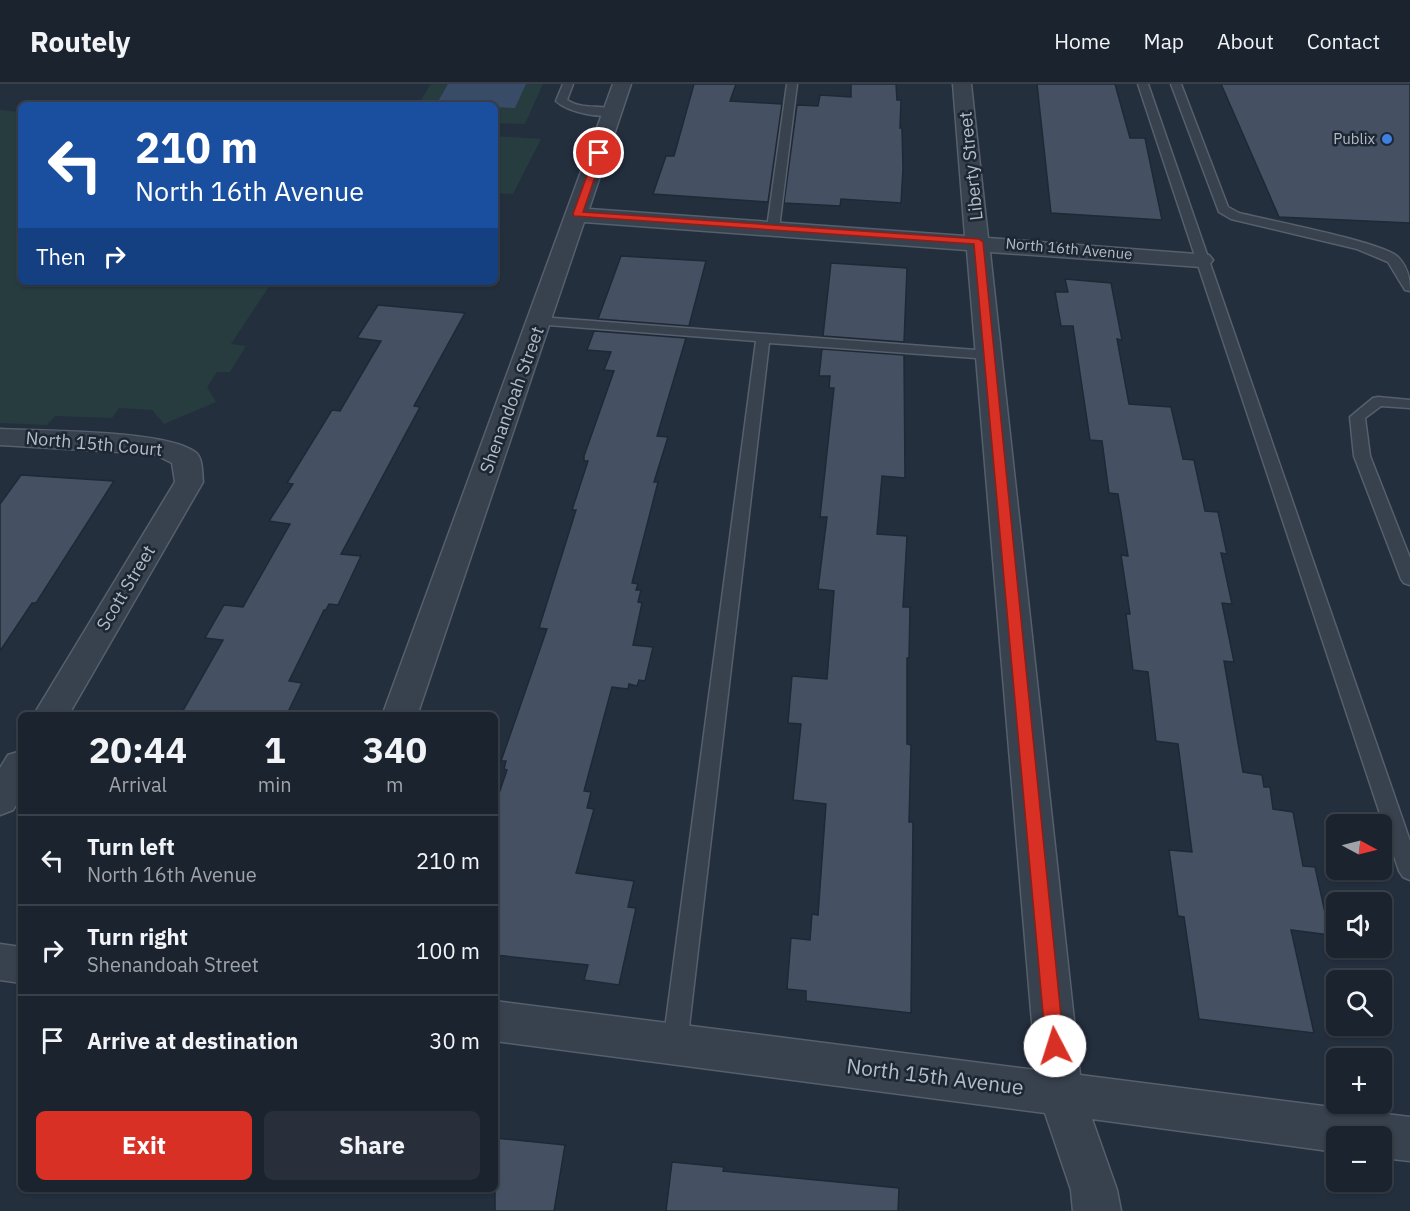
<!DOCTYPE html>
<meta charset="utf-8">
<style>
:root{--surface:#1b232e;--page:#282f3a;--text:#f1f3f6;--muted:#a0a4aa;--line:#39404a;--accent:#d93025}
body{margin:0;font-family:"IBM Plex Sans",sans-serif;background:var(--page);color:var(--text);height:100vh;display:flex;flex-direction:column;font-size:22px;white-space:nowrap}
*{box-sizing:border-box;margin:0}
p{font-size:20px;color:var(--muted)}
.icon{flex:none;width:33px;height:33px;fill:none;stroke:currentColor;stroke-width:2;stroke-linecap:round;stroke-linejoin:round}
.map{position:relative;flex:1;overflow:hidden}
.details{position:absolute;left:18px;top:628px;width:480px;height:480px;display:flex;flex-direction:column;background:var(--surface);border-radius:9px;box-shadow:0 2px 4px #0004,0 0 0 2px var(--line)}
.details>*{flex:none}
.banner{position:absolute;left:18px;top:18px;width:480px;height:183px;border-radius:9px;box-shadow:0 2px 4px #0004,0 0 0 2px var(--line);background:#1a4fa0;color:#fff;overflow:hidden}
.needle{width:39px;rotate:97deg}
.tools{position:absolute;left:1326px;top:730px;display:grid;gap:12px}
.tools a{display:grid;place-items:center;width:66px;height:66px;border-radius:9px;background:var(--surface);box-shadow:0 2px 4px #0004,0 0 0 2px var(--line);font-size:30px}
.pin{position:absolute;display:grid;place-items:center;width:51px;height:51px;color:#fff;margin:-26px;border:3px solid #fff;border-radius:50%;box-shadow:0 2px 6px #0007}
.me{position:absolute;width:66px;margin:-33px;rotate:355deg;stroke-linejoin:round;filter:drop-shadow(0 0 4px #0008)}
.turn{display:flex;align-items:center;gap:21px;height:126px;padding:0 18px;font-size:27px}
.turn .icon{width:78px;height:78px;stroke-width:2.5}
.turn b{display:block;font-size:42px;line-height:51px}
.then{display:flex;align-items:center;height:57px;padding:0 18px;background:#0003;gap:12px;font-size:22px}
.eta{display:flex;justify-content:space-evenly;align-items:center;height:102px;text-align:center}
.eta b{font-size:36px;font-weight:700;line-height:42px}
.button{display:flex;gap:12px;margin-top:auto;padding:12px 18px}
.button a{flex:1;height:69px;border-radius:9px;background:var(--accent);color:#fff;font-size:24px;font-weight:700;line-height:69px;text-align:center}
.button a+a{background:var(--page);color:var(--text)}
ul{padding:0;list-style:none}
li{display:flex;align-items:center;gap:18px;height:90px;padding:0 18px;border-top:2px solid var(--line)}
li div{flex:1}
li b{display:block;font-size:22px}
li em{font-style:normal}
header{display:flex;align-items:center;gap:36px;box-sizing:border-box;height:84px;padding:0 30px;background:var(--surface);border-bottom:2px solid var(--line)}
header strong{font-size:28px}
nav{display:flex;gap:33px;margin-inline-start:auto;font-size:21px}
.map>svg:first-child{display:block}
.green{fill:#263c3f}
.water{fill:#394c67}
.building{fill:#455162;stroke:#1f2835;stroke-width:1.5}
.lines{fill:none;stroke-linecap:round;stroke-linejoin:round}
.lane-casing{stroke:#565f6c;stroke-width:3}
.street-casing{stroke:#565f6c;stroke-width:3}
.lane{fill:#38414e;fill-rule:evenodd}
.street{fill:#38414e;fill-rule:evenodd}
.route{fill:#d93025;stroke:#8d1f18;stroke-width:1.5}
.shop-dot{fill:#3f7fe0;stroke:#1d2633;stroke-width:2}
.labels{text-anchor:middle;stroke-width:5;stroke-linejoin:round;paint-order:stroke}
.far-poi-label{font-size:15px;fill:#b4bcc9;stroke:#1d2633;text-anchor:end}
.far-street-label{font-size:15px;fill:#b4bcc9;stroke:#1d2633}
.street-label{font-size:18px;fill:#b4bcc9;stroke:#1d2633}
.near-street-label{font-size:21px;fill:#b4bcc9;stroke:#1d2633}
</style>
<header>
<strong>Routely</strong>
<nav><a>Home</a><a>Map</a><a>About</a><a>Contact</a></nav>
</header>
<div class="map">
<svg width="1410" height="1127" viewBox="0 0 1410 1127">
<rect width="100%" height="100%" fill="#242f3e"/>
<path class="green" d="M 431,0 L 543,0 L 525,40 L 495,39 L 495,21 L 418,21 Z
M 0,26 L 21,28 L 21,198 L 272,198 L 231,260 L 246,262 L 230,288 L 217,288 L 207,303 L 216,318 L 164,340 L 152,326 L 119,324 L 112,334 L 55,332 L 47,341 L 0,339 Z
M 495,52 L 541,55 L 513,110 L 495,109 Z"/>
<path class="water" d="M 448,0 L 526,0 L 515,24 L 495,23 L 495,21 L 436,21 Z"/>
<path class="building" d="M 694,0 L 736,0 L 730,17 L 782,20 L 768,118 L 653,110 L 666,72 L 674,72 Z
M 851,0 L 896,0 L 897,16 L 901,16 L 900,44 L 902,44 L 903,85 L 901,119 L 841,115 L 840,122 L 784,119 L 797,21 L 818,22 L 820,11 L 851,13 Z
M 1037,0 L 1115,0 L 1130,54 L 1145,54 L 1162,136 L 1051,129 Z
M 1221,0 L 1410,0 L 1410,139 L 1279,133 Z
M 621,172 L 706,177 L 689,242 L 598,235 Z
M 831,179 L 907,184 L 904,258 L 823,252 Z
M 1065,195 L 1111,199 L 1122,256 L 1117,255 L 1129,320 L 1171,323 L 1183,375 L 1194,376 L 1205,427 L 1218,428 L 1227,470 L 1221,469 L 1232,520 L 1222,519 L 1234,578 L 1224,577 L 1243,688 L 1262,691 L 1264,703 L 1270,703 L 1273,725 L 1293,728 L 1303,782 L 1315,783 L 1330,851 L 1291,846 L 1314,949 L 1199,935 L 1184,833 L 1178,832 L 1169,766 L 1192,768 L 1178,660 L 1156,657 L 1148,588 L 1133,586 L 1126,530 L 1130,530 L 1121,471 L 1128,472 L 1118,410 L 1109,409 L 1102,357 L 1090,356 L 1073,242 L 1061,242 L 1055,208 L 1068,208 Z
M 378,221 L 465,229 L 414,322 L 420,323 L 341,470 L 361,472 L 338,521 L 329,520 L 326,526 L 324,526 L 289,597 L 302,599 L 286,632 L 180,632 L 223,556 L 205,554 L 224,521 L 243,523 L 290,440 L 269,437 L 293,400 L 287,399 L 332,326 L 340,327 L 381,257 L 357,254 Z
M 594,247 L 686,254 L 657,352 L 668,353 L 654,398 L 658,398 L 632,499 L 638,500 L 636,506 L 641,506 L 638,518 L 642,519 L 633,561 L 653,563 L 645,597 L 639,596 L 637,602 L 629,600 L 628,605 L 612,603 L 584,707 L 591,708 L 587,724 L 594,725 L 576,789 L 634,797 L 628,823 L 636,824 L 619,901 L 584,896 L 588,881 L 495,871 L 495,721 L 507,686 L 504,685 L 506,677 L 501,677 L 547,545 L 539,544 L 576,426 L 572,426 L 588,377 L 584,377 L 584,372 L 614,287 L 604,286 L 611,268 L 587,266 Z
M 822,265 L 904,271 L 905,394 L 882,392 L 877,450 L 907,452 L 903,523 L 910,523 L 909,574 L 907,574 L 907,660 L 911,661 L 909,738 L 913,738 L 911,929 L 806,917 L 806,907 L 787,905 L 791,854 L 810,856 L 812,830 L 818,831 L 826,720 L 793,716 L 801,640 L 788,639 L 792,592 L 827,595 L 834,507 L 818,505 L 827,433 L 820,433 L 834,304 L 829,304 L 830,292 L 819,292 Z
M 21,391 L 114,397 L 36,519 L 32,519 L 0,567 L 0,420 Z
M 495,1054 L 565,1061 L 554,1127 L 495,1127 Z
M 672,1078 L 724,1083 L 723,1087 L 899,1104 L 898,1127 L 666,1127 Z"/>
<g class="lines">
<g class="lane-casing">
<path id="lane" d="M 563,0 L 573,0 L 567,16 C 583,27 606,19 618,28 C 606,37 567,28 556,17 Z
M 787,0 L 797,0 L 779,144 L 773,148 L 767,144 Z
M 1138,0 L 1148,0 L 1410,757 L 1410,796 L 1403,793 L 1399,787 Z
M 1171,0 L 1181,0 L 1228,123 L 1239,129 C 1267,136 1383,158 1398,173 C 1408,183 1410,195 1410,207 L 1405,206 L 1388,178 L 1357,165 L 1231,135 L 1219,128 Z
M 540,233 L 989,267 L 996,271 L 989,275 L 769,259 L 687,960 L 683,968 L 675,971 L 667,968 L 663,960 L 756,257 L 535,240 L 533,237 L 535,234 Z
M 1378,313 L 1410,316 L 1410,324 L 1381,322 L 1365,334 L 1370,372 L 1410,474 L 1410,501 L 1404,499 L 1401,495 L 1354,372 L 1350,333 L 1373,314 Z"/>
</g>
<g class="street-casing">
<path id="street" d="M 613,0 L 631,0 L 589,125 L 965,152 L 953,0 L 971,0 L 988,154 L 1209,171 L 1213,176 L 1209,181 L 1201,183 L 990,168 L 1080,991 L 1410,1033 L 1410,1077 L 1382,1074 L 1382,1053 L 1336,1053 L 1336,1068 L 1092,1035 L 1117,1106 L 1121,1127 L 1073,1127 L 1071,1106 L 1045,1029 L 495,957 L 495,917 L 1036,986 L 967,166 L 584,138 L 417,632 L 382,632 Z
M 0,345 C 41,347 167,346 195,368 C 203,373 202,389 203,398 L 68,632 L 33,632 L 175,398 L 172,379 L 154,370 L 0,361 Z
M 21,667 L 21,713 L 13,726 L 0,731 L 0,684 L 8,671 Z
M 0,860 L 21,863 L 21,899 L 0,896 Z"/>
</g>
<use href="#lane" class="lane"/>
<use href="#street" class="street"/>
</g>
<path class="route" d="M 596,67 L 603,69 L 583,128 L 979,155 L 983,158 L 1064,962 L 1061,968 L 1055,970 L 1049,968 L 1046,962 L 974,160 L 574,132 L 573,130 Z"/>
<circle class="shop-dot" cx="1387" cy="55" r="6"/>
<g class="labels">
<g class="far-poi-label">
<text x="1375" y="60">Publix</text>
</g>
<g class="far-street-label">
<text transform="translate(1069 165) rotate(5)" y="5">North 16th Avenue</text>
</g>
<g class="street-label">
<text transform="translate(971 82) rotate(-96)" y="6">Liberty Street</text>
<text transform="translate(512 316) rotate(-70)" y="6">Shenandoah Street</text>
<text transform="translate(94 360) rotate(5)" y="6">North 15th Court</text>
<text transform="translate(126 504) rotate(-59)" y="6">Scott Street</text>
</g>
<g class="near-street-label">
<text transform="translate(935 993) rotate(7)" y="7">North 15th Avenue</text>
</g>
</g>
</svg>
<div class="tools">
<a><svg class="needle" viewBox="-14 -14 28 28"><path d="M0-13l5 13h-10z" fill="#e53935"/><path d="M0 13l5-13h-10z" fill="#a0a4aa"/></svg></a>
<a><svg class="icon" aria-label="sound" viewBox="0 0 24 24"><path d="M4 9h4l5-4v14l-5-4H4zM17 9q2 3 0 6"/></svg></a>
<a><svg class="icon" aria-label="search" viewBox="0 0 24 24"><circle cx="10" cy="10" r="6"/><path d="M15 15l6 6"/></svg></a>
<a>+</a>
<a>−</a>
</div>
<div class="pin" style="left:599px;top:69px;background:#d93025"><svg class="icon" aria-label="arrive" viewBox="0 0 24 24"><path d="M6 21V4h12l-3 4 3 4H6"/></svg></div>
<svg class="me" style="left:1055px;top:962px" viewBox="-20 -20 40 40"><circle r="19" fill="#fff"/><path d="M0-13L10 11 0 6-10 11z" fill="#d93025"/></svg>
<div class="banner">
<div class="turn"><svg class="icon" aria-label="left" viewBox="0 0 24 24"><path d="M17 20v-9H6M10 6l-5 5 5 5"/></svg><div><b>210 m</b>North 16th Avenue</div></div>
<div class="then">Then<svg class="icon" aria-label="right" viewBox="0 0 24 24"><path d="M7 20v-9h11M14 6l5 5-5 5"/></svg></div>
</div>
<section class="details">
<div class="eta">
<div><b>20:44</b><p>Arrival</p></div>
<div><b>1</b><p>min</p></div>
<div><b>340</b><p>m</p></div>
</div>
<ul>
<li><svg class="icon" aria-label="left" viewBox="0 0 24 24"><path d="M17 20v-9H6M10 6l-5 5 5 5"/></svg><div><b>Turn left</b><p>North 16th Avenue</p></div><em>210 m</em></li>
<li><svg class="icon" aria-label="right" viewBox="0 0 24 24"><path d="M7 20v-9h11M14 6l5 5-5 5"/></svg><div><b>Turn right</b><p>Shenandoah Street</p></div><em>100 m</em></li>
<li><svg class="icon" aria-label="arrive" viewBox="0 0 24 24"><path d="M6 21V4h12l-3 4 3 4H6"/></svg><div><b>Arrive at destination</b></div><em>30 m</em></li>
</ul>
<div class="button"><a>Exit</a><a>Share</a></div>
</section>
</div>
